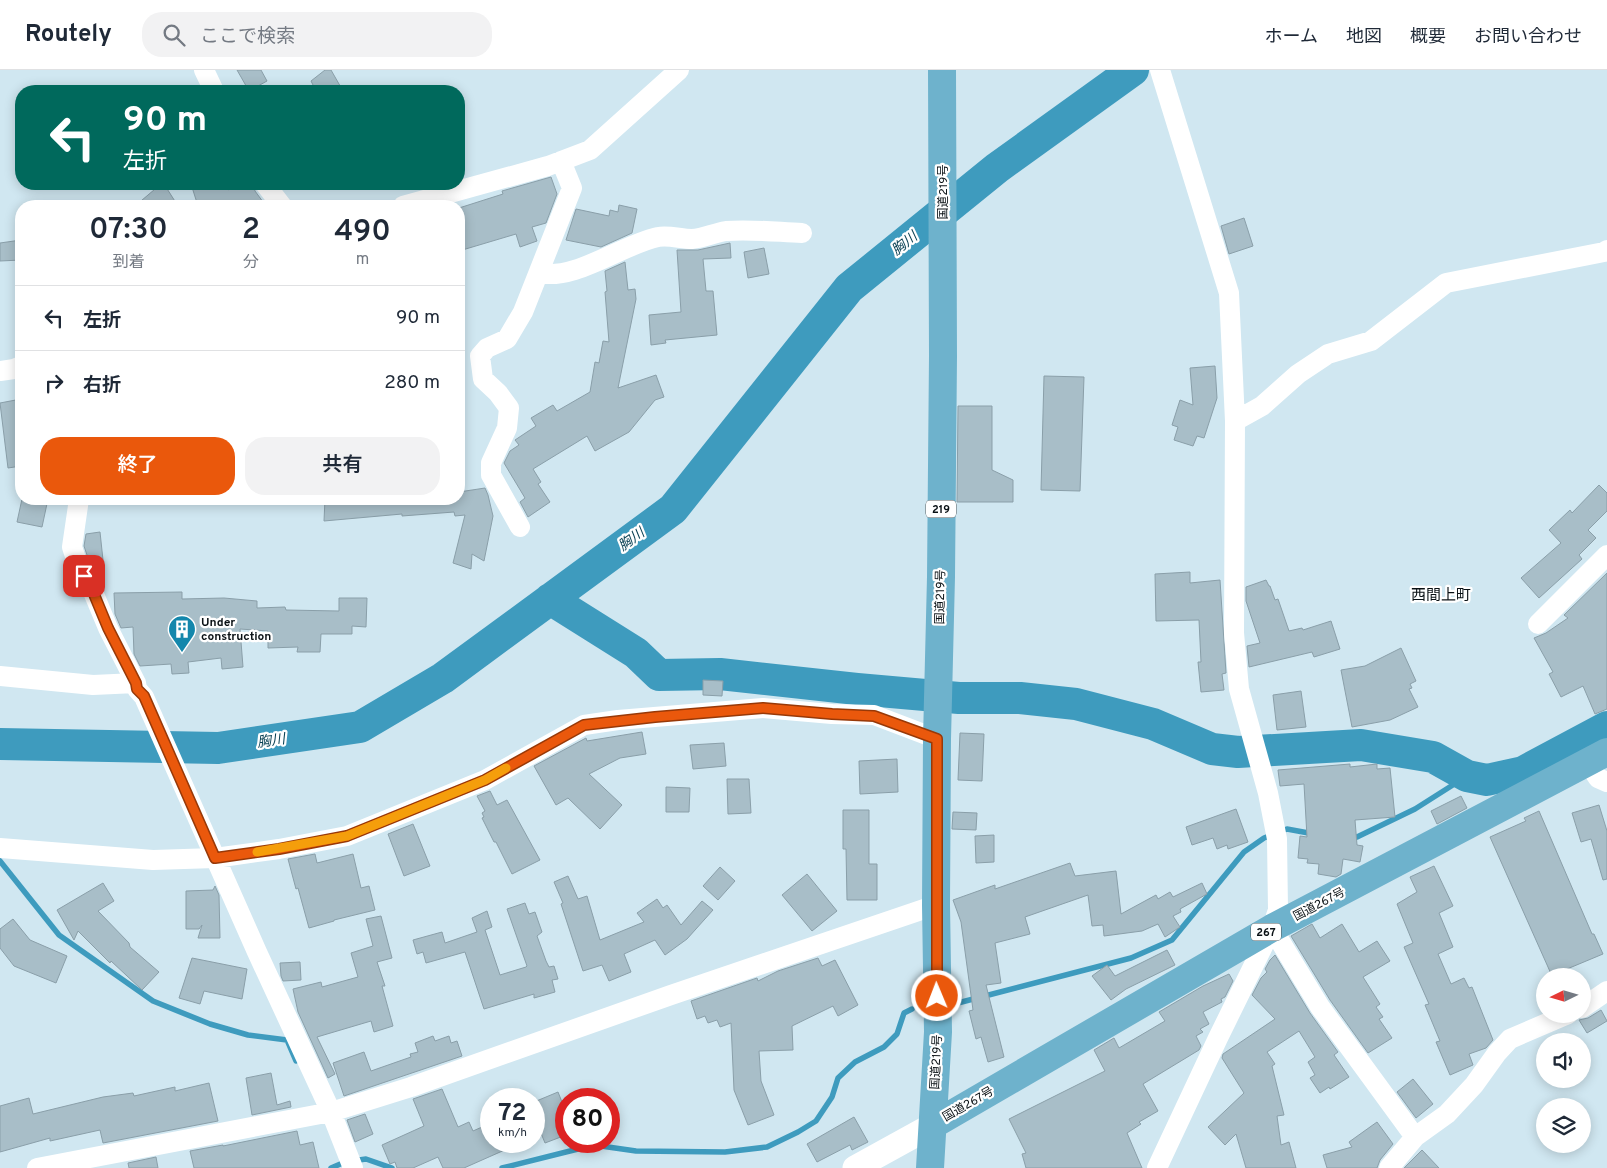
<!DOCTYPE html>
<html lang="ja">
<meta charset="utf-8">
<style>
:root{--surface:#fff;--page:#f2f2f3;--text:#1f2937;--muted:#747a83;--line:#e0e1e3;--accent:#ea580c}
body{margin:0;font-family:Overpass,"Noto Sans JP",sans-serif;background:var(--page);color:var(--text);height:100vh;display:flex;flex-direction:column;font-size:19px;white-space:nowrap}
*{box-sizing:border-box;margin:0}
p{font-size:16px;color:var(--muted)}
.icon{flex:none;width:28px;height:28px;fill:none;stroke:currentColor;stroke-width:2;stroke-linecap:round;stroke-linejoin:round}
.map{position:relative;flex:1;overflow:hidden}
.side{position:absolute;left:15px;top:130px;width:450px;height:305px;display:flex;flex-direction:column;background:var(--surface);border-radius:20px;box-shadow:0 2px 12px #0003}
.side>*{flex:none}
.top-card{position:absolute;left:15px;top:15px;width:450px;height:105px;border-radius:20px;box-shadow:0 2px 12px #0003;background:#00695c;color:#fff;overflow:hidden}
.needle{width:32px;rotate:265deg}
.controls{position:absolute;left:1536px;top:898px;display:grid;gap:10px}
.controls a{display:grid;place-items:center;width:55px;height:55px;border-radius:50%;background:var(--surface);box-shadow:0 2px 12px #0003;font-size:25px}
.speed{position:absolute;left:480px;top:1018px;display:flex;gap:10px;font-size:25px;font-weight:700;text-align:center}
.speed>*{display:grid;place-content:center;width:65px;height:65px;border-radius:50%;background:var(--surface);box-shadow:0 2px 12px #0003;line-height:1}
.speed small{font-size:12px;font-weight:400}
.speed .limit{border:8px solid #d22;background:#fff;color:#111}
.pin{position:absolute;display:grid;place-items:center;width:42px;height:42px;color:#fff;margin:-21px;border-radius:10px;box-shadow:0 2px 8px #0006}
.me{position:absolute;width:55px;margin:-28px;rotate:359deg;stroke-linejoin:round;filter:drop-shadow(0 0 4px #0008)}
.turn{display:flex;align-items:center;gap:18px;height:105px;padding:0 25px;font-size:22px}
.turn .icon{width:65px;height:65px;stroke-width:2.5}
.turn b{display:block;font-size:35px;line-height:42px}
.eta{display:flex;justify-content:space-evenly;align-items:center;height:85px;text-align:center}
.eta b{font-size:30px;font-weight:600;line-height:35px}
.primary-button{display:flex;gap:10px;margin-top:auto;padding:10px 25px}
.primary-button a{flex:1;height:58px;border-radius:20px;background:var(--accent);color:#fff;font-size:20px;font-weight:600;line-height:58px;text-align:center}
.primary-button a+a{background:var(--page);color:var(--text)}
ul{padding:0;list-style:none}
li{display:flex;align-items:center;gap:15px;height:65px;padding:0 25px;border-top:1px solid var(--line)}
li div{flex:1}
li b{display:block;font-size:19px}
li em{font-style:normal}
header{display:flex;align-items:center;gap:30px;box-sizing:border-box;height:70px;padding:0 25px;background:var(--surface);border-bottom:1px solid var(--line)}
header strong{font-size:24px}
nav{display:flex;gap:28px;margin-inline-start:auto;font-size:18px}
.search{width:350px;height:45px;background:var(--page);display:flex;align-items:center;gap:12px;box-sizing:border-box;padding:0 18px;border-radius:20px;color:var(--muted);font-size:19px}
.map>svg:first-child{display:block}
.lines{fill:none;stroke-linecap:round;stroke-linejoin:round}
.stream{stroke:#3e9bbe;stroke-width:5.5}
.river{stroke:#3e9bbe;stroke-width:32}
.building{fill:#a8bec8;stroke:#8a9fa9}
.minor{stroke:#fff;stroke-width:20}
.tertiary{stroke:#fff;stroke-width:25}
.trunk{stroke:#6eb2cc;stroke-width:28}
.route-casing{stroke:#983908;stroke-width:12}
.route{stroke:#ea580c;stroke-width:9}
.slow{stroke:#f59e0b;stroke-width:9}
.labels{text-anchor:middle;stroke-width:4.5;stroke-linejoin:round;paint-order:stroke}
.shield{fill:#fff;stroke:#53585a;stroke-width:1}
.shield-label{font-size:11px;font-weight:bold;fill:#091014}
.street-label{font-size:12px;fill:#091014;stroke:#fff}
.poi-label{font-size:12px;font-weight:bold;fill:#091014;stroke:#fff;text-anchor:start}
.water-label{font-size:14px;font-style:italic;fill:#053d50;stroke:#fff}
.quarter-label{font-size:15px;fill:#091014;stroke:#fff}
</style>
<header>
<strong>Routely</strong>
<div class="search"><svg class="icon" aria-label="search" viewBox="0 0 24 24"><circle cx="10" cy="10" r="6"/><path d="M15 15l6 6"/></svg>ここで検索</div>
<nav><a>ホーム</a><a>地図</a><a>概要</a><a>お問い合わせ</a></nav>
</header>
<div class="map">
<svg width="1607" height="1098" viewBox="0 0 1607 1098">
<rect width="100%" height="100%" fill="#d0e7f1"/>
<g class="lines">
<path class="stream" d="M 1350,767 L 1357,767 L 1415,739 L 1467,706
M 0,791 L 59,865 L 153,931 L 210,954 L 248,965 L 287,970 L 296,991
M 954,934 L 1131,888 L 1172,870 L 1244,782 L 1264,768 L 1287,759 L 1314,764
M 331,1098 L 345,1092 L 366,1089 L 392,1098
M 502,1098 L 594,1075 L 636,1081 L 725,1082 L 767,1077 L 798,1062 L 816,1051 L 832,1027 L 838,1008 L 855,992 L 884,977 L 897,964 L 904,943 L 912,939"/>
<path class="river" d="M 550,529 L 636,583 L 659,605 L 720,604 L 857,619 L 959,628 L 1020,628 L 1076,634 L 1153,654 L 1212,679 L 1238,682 L 1361,675 L 1433,687 L 1467,706 L 1487,710 L 1523,702 L 1607,657
M 0,674 L 218,678 L 360,657 L 443,608 L 673,439 L 849,218 L 997,98 L 1133,0"/>
</g>
<path class="building" d="M 237,0 L 261,0 L 267,11 L 249,21 Z
M 325,0 L 331,0 L 343,21 L 316,21 L 311,11 Z
M 551,107 L 557,124 L 546,153 L 532,157 L 537,171 L 520,177 L 516,164 L 459,181 L 459,138 L 503,124 L 502,121 Z
M 161,114 L 164,114 L 178,136 L 135,136 Z
M 191,114 L 224,114 L 228,120 L 237,114 L 253,114 L 255,121 L 266,136 L 198,136 Z
M 619,135 L 637,139 L 632,163 L 601,177 L 566,170 L 576,139 L 609,146 L 610,140 L 618,142 Z
M 1244,148 L 1253,176 L 1229,184 L 1221,156 Z
M 21,170 L 21,190 L 0,191 L 0,173 Z
M 730,173 L 731,188 L 703,189 L 706,221 L 713,221 L 717,265 L 665,270 L 666,273 L 651,275 L 649,245 L 681,242 L 677,180 L 698,180 Z
M 764,178 L 769,204 L 748,208 L 744,182 Z
M 625,192 L 628,220 L 635,219 L 636,229 L 618,318 L 656,305 L 664,327 L 655,330 L 629,362 L 595,381 L 587,366 L 533,399 L 541,412 L 538,414 L 550,432 L 528,447 L 520,432 L 525,428 L 504,393 L 510,381 L 519,375 L 515,370 L 536,356 L 531,348 L 553,335 L 557,341 L 590,322 L 595,292 L 599,293 L 603,271 L 609,272 L 605,222 L 607,221 L 605,201 Z
M 1215,296 L 1217,328 L 1204,368 L 1197,366 L 1193,376 L 1174,370 L 1178,357 L 1172,355 L 1180,330 L 1193,335 L 1190,298 Z
M 1044,306 L 1084,307 L 1080,421 L 1041,420 Z
M 21,329 L 21,396 L 8,398 L 0,333 Z
M 958,336 L 992,336 L 992,400 L 1013,410 L 1013,432 L 957,432 Z
M 1599,415 L 1607,423 L 1607,441 L 1588,460 L 1596,468 L 1579,485 L 1582,489 L 1539,528 L 1521,508 L 1561,473 L 1549,460 L 1570,440 L 1572,443 Z
M 485,418 L 488,425 L 493,446 L 484,491 L 472,484 L 471,499 L 453,493 L 465,445 L 455,446 L 454,442 L 402,446 L 402,444 L 324,451 L 325,429 L 459,429 L 459,422 Z
M 22,429 L 48,429 L 42,457 L 17,452 Z
M 100,462 L 103,490 L 89,491 L 84,476 L 86,464 Z
M 1190,502 L 1190,513 L 1220,510 L 1226,603 L 1222,604 L 1224,620 L 1201,622 L 1198,592 L 1201,592 L 1199,550 L 1156,551 L 1155,504 Z
M 1607,503 L 1607,639 L 1595,644 L 1583,616 L 1561,627 L 1549,604 L 1553,602 L 1534,568 L 1546,563 L 1568,548 L 1564,545 Z
M 1266,510 L 1269,516 L 1270,516 L 1275,530 L 1278,529 L 1289,561 L 1302,558 L 1303,560 L 1331,551 L 1340,579 L 1314,587 L 1312,582 L 1249,597 L 1247,576 L 1260,573 L 1246,531 L 1246,517 Z
M 182,522 L 182,529 L 224,528 L 257,531 L 257,538 L 285,537 L 286,540 L 339,541 L 339,528 L 367,528 L 366,557 L 352,556 L 352,564 L 321,564 L 320,582 L 297,582 L 298,577 L 268,578 L 268,561 L 240,559 L 243,597 L 222,599 L 221,588 L 188,592 L 189,603 L 172,604 L 171,594 L 140,596 L 134,584 L 133,557 L 121,558 L 115,544 L 114,523 Z
M 1401,578 L 1416,611 L 1410,614 L 1412,618 L 1409,619 L 1418,637 L 1390,650 L 1352,657 L 1341,600 L 1365,596 Z
M 703,610 L 723,611 L 722,626 L 703,625 Z
M 1301,621 L 1306,657 L 1277,660 L 1273,625 Z
M 642,662 L 646,684 L 620,688 L 589,704 L 622,735 L 600,759 L 568,728 L 556,735 L 534,696 L 586,668 L 587,671 Z
M 960,663 L 984,664 L 982,711 L 958,710 Z
M 724,673 L 726,696 L 693,699 L 690,675 Z
M 897,689 L 898,722 L 860,724 L 859,691 Z
M 1350,694 L 1350,697 L 1377,694 L 1377,699 L 1390,698 L 1395,747 L 1355,750 L 1357,775 L 1363,776 L 1360,792 L 1343,789 L 1341,804 L 1336,807 L 1318,804 L 1319,794 L 1307,793 L 1308,789 L 1298,788 L 1300,766 L 1307,767 L 1304,714 L 1280,716 L 1278,700 Z
M 727,709 L 749,709 L 751,743 L 728,744 Z
M 666,717 L 690,718 L 689,742 L 666,742 Z
M 490,721 L 497,735 L 507,730 L 540,790 L 512,804 L 496,772 L 494,772 L 482,748 L 484,747 L 482,743 L 485,741 L 477,726 Z
M 1461,726 L 1467,738 L 1437,754 L 1431,741 Z
M 1599,735 L 1607,761 L 1607,809 L 1603,810 L 1591,769 L 1581,772 L 1572,743 Z
M 1236,739 L 1248,772 L 1228,779 L 1227,775 L 1217,779 L 1213,768 L 1192,775 L 1186,757 Z
M 843,740 L 869,740 L 869,794 L 877,794 L 877,830 L 847,830 L 846,779 L 843,779 Z
M 1539,741 L 1592,864 L 1594,864 L 1603,884 L 1567,899 L 1569,902 L 1560,906 L 1552,906 L 1490,767 L 1526,751 L 1524,748 Z
M 953,742 L 977,743 L 976,760 L 952,759 Z
M 413,754 L 430,796 L 404,806 L 388,764 Z
M 994,765 L 994,792 L 976,793 L 975,766 Z
M 315,784 L 317,793 L 353,784 L 361,818 L 369,816 L 375,840 L 334,850 L 334,851 L 309,858 L 298,818 L 296,819 L 288,789 Z
M 1070,793 L 1075,806 L 1116,801 L 1121,844 L 1156,825 L 1158,829 L 1170,822 L 1173,827 L 1202,813 L 1207,824 L 1180,839 L 1181,842 L 1173,846 L 1180,857 L 1165,867 L 1158,854 L 1142,861 L 1104,866 L 1103,855 L 1092,856 L 1088,825 L 1025,847 L 1030,864 L 995,873 L 1001,913 L 986,915 L 1004,987 L 988,992 L 981,967 L 976,969 L 969,941 L 973,940 L 961,852 L 953,830 L 995,815 L 995,819 Z
M 1434,796 L 1453,836 L 1439,843 L 1453,877 L 1438,884 L 1451,914 L 1464,908 L 1469,918 L 1472,917 L 1493,970 L 1486,978 L 1469,984 L 1473,995 L 1450,1005 L 1436,972 L 1440,971 L 1425,935 L 1429,934 L 1404,877 L 1413,873 L 1397,834 L 1417,822 L 1410,807 Z
M 720,797 L 735,811 L 718,830 L 703,816 Z
M 807,804 L 837,841 L 812,861 L 782,825 Z
M 568,806 L 578,829 L 587,826 L 600,870 L 644,852 L 637,843 L 657,829 L 663,838 L 667,835 L 681,855 L 702,831 L 713,840 L 687,869 L 665,885 L 655,870 L 624,884 L 631,902 L 609,911 L 602,895 L 583,901 L 561,834 L 563,833 L 554,812 Z
M 103,813 L 114,831 L 98,841 L 129,873 L 130,877 L 159,902 L 142,920 L 111,891 L 110,893 L 78,861 L 74,870 L 57,840 Z
M 215,816 L 219,825 L 220,868 L 198,868 L 202,855 L 199,859 L 186,859 L 186,821 L 213,820 Z
M 525,833 L 529,844 L 535,842 L 542,862 L 537,866 L 546,891 L 549,897 L 554,896 L 558,909 L 552,910 L 555,922 L 534,928 L 534,924 L 484,939 L 465,882 L 426,893 L 423,882 L 417,884 L 413,870 L 442,862 L 445,873 L 477,862 L 472,848 L 487,841 L 492,857 L 485,860 L 500,905 L 526,897 L 527,896 L 507,839 Z
M 381,846 L 392,888 L 377,892 L 385,916 L 382,916 L 393,956 L 374,962 L 371,951 L 317,967 L 335,1004 L 328,1008 L 298,942 L 293,919 L 321,912 L 322,917 L 358,907 L 351,883 L 373,876 L 366,849 Z
M 13,849 L 30,870 L 67,886 L 56,913 L 14,896 L 0,878 L 0,859 Z
M 1312,854 L 1320,868 L 1342,854 L 1359,882 L 1377,871 L 1390,891 L 1363,907 L 1380,934 L 1376,937 L 1383,947 L 1379,949 L 1392,968 L 1368,983 L 1330,930 L 1291,866 Z
M 1167,880 L 1175,895 L 1126,919 L 1111,930 L 1092,906 L 1107,895 L 1115,906 Z
M 1275,885 L 1310,943 L 1338,982 L 1334,985 L 1349,1007 L 1330,1019 L 1329,1017 L 1320,1023 L 1310,1008 L 1315,1005 L 1308,992 L 1315,987 L 1299,961 L 1267,982 L 1275,994 L 1272,996 L 1284,1045 L 1277,1046 L 1281,1075 L 1289,1072 L 1296,1098 L 1246,1098 L 1236,1064 L 1225,1075 L 1208,1057 L 1244,1023 L 1222,988 L 1223,984 L 1275,949 L 1252,925 L 1261,908 L 1267,902 L 1265,899 L 1270,890 Z
M 192,888 L 247,899 L 242,929 L 204,921 L 200,934 L 179,928 Z
M 818,888 L 822,896 L 835,890 L 858,935 L 838,946 L 833,936 L 792,956 L 793,980 L 759,981 L 761,1011 L 774,1045 L 748,1055 L 734,1020 L 731,953 L 720,957 L 717,950 L 708,953 L 705,946 L 697,949 L 691,931 L 757,908 L 758,911 L 778,901 Z
M 300,892 L 301,910 L 283,911 L 281,906 L 280,893 Z
M 1229,904 L 1233,911 L 1225,927 L 1221,929 L 1222,932 L 1203,942 L 1209,954 L 1200,959 L 1203,962 L 1196,966 L 1201,976 L 1199,980 L 1143,1014 L 1158,1041 L 1139,1052 L 1141,1054 L 1127,1063 L 1142,1098 L 1026,1098 L 1022,1084 L 1026,1083 L 1009,1049 L 1105,1001 L 1094,980 L 1114,968 L 1119,978 L 1165,951 L 1159,942 L 1203,916 Z
M 1601,940 L 1607,951 L 1587,963 L 1579,950 L 1588,948 Z
M 433,966 L 435,971 L 449,966 L 451,973 L 457,971 L 462,986 L 344,1026 L 333,993 L 364,982 L 371,1001 L 411,987 L 410,984 L 418,982 L 415,973 Z
M 271,1003 L 277,1035 L 290,1031 L 291,1037 L 252,1045 L 246,1008 Z
M 1413,1009 L 1433,1034 L 1416,1048 L 1397,1022 Z
M 209,1013 L 218,1051 L 103,1073 L 100,1060 L 50,1071 L 50,1068 L 0,1082 L 0,1036 L 29,1028 L 33,1044 L 103,1027 L 133,1023 L 134,1026 L 175,1017 L 175,1021 Z
M 442,1019 L 458,1057 L 469,1052 L 473,1061 L 491,1053 L 491,1071 L 525,1071 L 464,1098 L 443,1098 L 438,1087 L 413,1098 L 397,1098 L 395,1092 L 390,1094 L 382,1075 L 424,1056 L 413,1029 Z
M 558,1022 L 564,1037 L 558,1040 L 566,1065 L 545,1073 L 534,1046 L 534,1032 Z
M 365,1044 L 373,1064 L 355,1072 L 347,1050 Z
M 854,1047 L 868,1072 L 852,1080 L 850,1075 L 817,1092 L 807,1074 Z
M 1377,1052 L 1393,1074 L 1380,1090 L 1377,1098 L 1327,1098 L 1323,1085 L 1352,1077 L 1349,1072 Z
M 297,1061 L 300,1075 L 313,1072 L 319,1098 L 194,1098 L 190,1081 L 223,1075 L 223,1076 Z
M 1422,1080 L 1439,1098 L 1404,1098 Z
M 156,1087 L 158,1098 L 129,1098 L 128,1093 Z"/>
<g class="lines">
<path class="minor" d="M 204,0 L 214,21
M 265,114 L 282,136
M 403,136 L 548,96 L 590,80 L 679,0
M 539,203 C 575,211 621,175 658,167 C 669,165 681,169 692,169 C 704,168 714,163 726,161 C 751,159 777,162 802,163
M 0,301 L 14,299 L 21,296
M 1235,351 L 1262,336 L 1298,304 L 1328,284 L 1371,271 L 1446,213 L 1604,182 L 1607,180
M 79,429 L 72,477 L 78,495 L 91,517 L 108,558 L 136,613 L 137,619 L 144,627 L 257,882 L 331,1042 L 353,1098
M 520,457 L 491,405 L 491,393 L 507,358 L 509,338 L 498,323 L 483,309 L 480,286 L 487,278 L 507,269 L 523,242 L 572,118 L 561,91
M 1538,554 L 1607,485
M 0,606 L 93,615 L 136,613
M 1588,693 L 1598,708 L 1607,712
M 0,778 L 153,790 L 215,788 L 279,779 L 347,766 L 485,710 L 584,655 L 618,650 L 763,638 L 832,644 L 874,645 L 937,669
M 1272,858 L 1320,937 L 1415,1067
M 1582,938 L 1607,921
M 37,1098 L 331,1042 L 411,1017 L 671,925 L 936,835
M 1157,1098 L 1218,968 L 1272,858 L 1278,840 L 1277,769 L 1268,723 L 1239,619 L 1234,563 L 1235,351 L 1229,223 L 1160,0
M 1389,1098 L 1415,1067 L 1447,1044 L 1474,1015 L 1497,983 L 1510,969 L 1568,944"/>
<path class="tertiary" d="M 855,1098 L 933,1055"/>
<path class="trunk" d="M 933,1055 L 1272,858 L 1607,682
M 930,1098 L 938,962 L 936,835 L 937,669 L 941,507 L 943,286 L 942,0"/>
</g>
<g class="lines">
<g class="route-casing">
<path id="route" d="M 84,506 L 91,517 L 108,558 L 136,613 L 137,619 L 144,626 L 215,788 L 279,779 L 347,766 L 485,710 L 584,655 L 655,647 L 763,638 L 832,644 L 874,646 L 937,669 L 937,926"/>
</g>
<use href="#route" class="route"/>
<path class="slow" d="M 257,782 L 347,766 L 485,710 L 506,698"/>
</g>
<defs>
<g id="building-pin" transform="scale(1.4375)"><path d="M0 17L-7.5 6A9.5 9.5 0 1 1 7.5 6Z" fill="#1487ac" stroke="#fff"/><path d="M-4-6H4V6H1V3H-1V6H-4ZM-2.5-4.3h1.7v1.8h-1.7ZM.8-4.3h1.7v1.8H.8ZM-2.5-1h1.7V.8h-1.7ZM.8-1h1.7V.8H.8Z" fill="#fff"/></g>
</defs>
<g fill-rule="evenodd">
<use href="#building-pin" x="182" y="559"/>
</g>
<g class="labels">
<g class="shield">
<rect x="926" y="430.5" width="30" height="17" rx="4"/>
<rect x="1251" y="853.5" width="30" height="17" rx="4"/>
</g>
<g class="shield-label">
<text x="941" y="443">219</text>
<text x="1266" y="866">267</text>
</g>
<g class="street-label">
<text transform="translate(943 122) rotate(-90)" y="4">国道219号</text>
<text transform="translate(940 527) rotate(-89)" y="4">国道219号</text>
<text transform="translate(1319 834) rotate(-28)" y="4">国道267号</text>
<text transform="translate(936 992) rotate(-87)" y="4">国道219号</text>
<text transform="translate(968 1034) rotate(-30)" y="4">国道267号</text>
</g>
<g class="poi-label">
<text x="201" y="556">Under<tspan x="201" dy="14">construction</tspan></text>
</g>
<g class="water-label">
<text transform="translate(904 173) rotate(-39)" y="5">胸川</text>
<text transform="translate(631 469) rotate(-36)" y="5">胸川</text>
<text transform="translate(271 670) rotate(-8)" y="5">胸川</text>
</g>
<g class="quarter-label">
<text x="1441" y="530">西間上町</text>
</g>
</g>
</svg>
<div class="controls">
<a><svg class="needle" viewBox="-14 -14 28 28"><path d="M0-13l5 13h-10z" fill="#e53935"/><path d="M0 13l5-13h-10z" fill="#747a83"/></svg></a>
<a><svg class="icon" aria-label="sound" viewBox="0 0 24 24"><path d="M4 9h4l5-4v14l-5-4H4zM17 9q2 3 0 6"/></svg></a>
<a><svg class="icon" aria-label="layers" viewBox="0 0 24 24"><path d="M12 4l9 5-9 5-9-5zM3 14l9 5 9-5"/></svg></a>
</div>
<div class="speed"><div>72<small>km/h</small></div><div class="limit">80</div></div>
<div class="pin" style="left:84px;top:506px;background:#d93025"><svg class="icon" aria-label="arrive" viewBox="0 0 24 24"><path d="M6 21V4h12l-3 4 3 4H6"/></svg></div>
<svg class="me" style="left:937px;top:926px" viewBox="-20 -20 40 40"><circle r="17" fill="#ea580c" stroke="#fff" stroke-width="3"/><path d="M0-11L8 9 0 5-8 9z" fill="#fff"/></svg>
<div class="top-card">
<div class="turn"><svg class="icon" aria-label="left" viewBox="0 0 24 24"><path d="M17 20v-9H6M10 6l-5 5 5 5"/></svg><div><b>90 m</b>左折</div></div>
</div>
<section class="side">
<div class="eta">
<div><b>07:30</b><p>到着</p></div>
<div><b>2</b><p>分</p></div>
<div><b>490</b><p>m</p></div>
</div>
<ul>
<li><svg class="icon" aria-label="left" viewBox="0 0 24 24"><path d="M17 20v-9H6M10 6l-5 5 5 5"/></svg><div><b>左折</b></div><em>90 m</em></li>
<li><svg class="icon" aria-label="right" viewBox="0 0 24 24"><path d="M7 20v-9h11M14 6l5 5-5 5"/></svg><div><b>右折</b></div><em>280 m</em></li>
</ul>
<div class="primary-button"><a>終了</a><a>共有</a></div>
</section>
</div>
